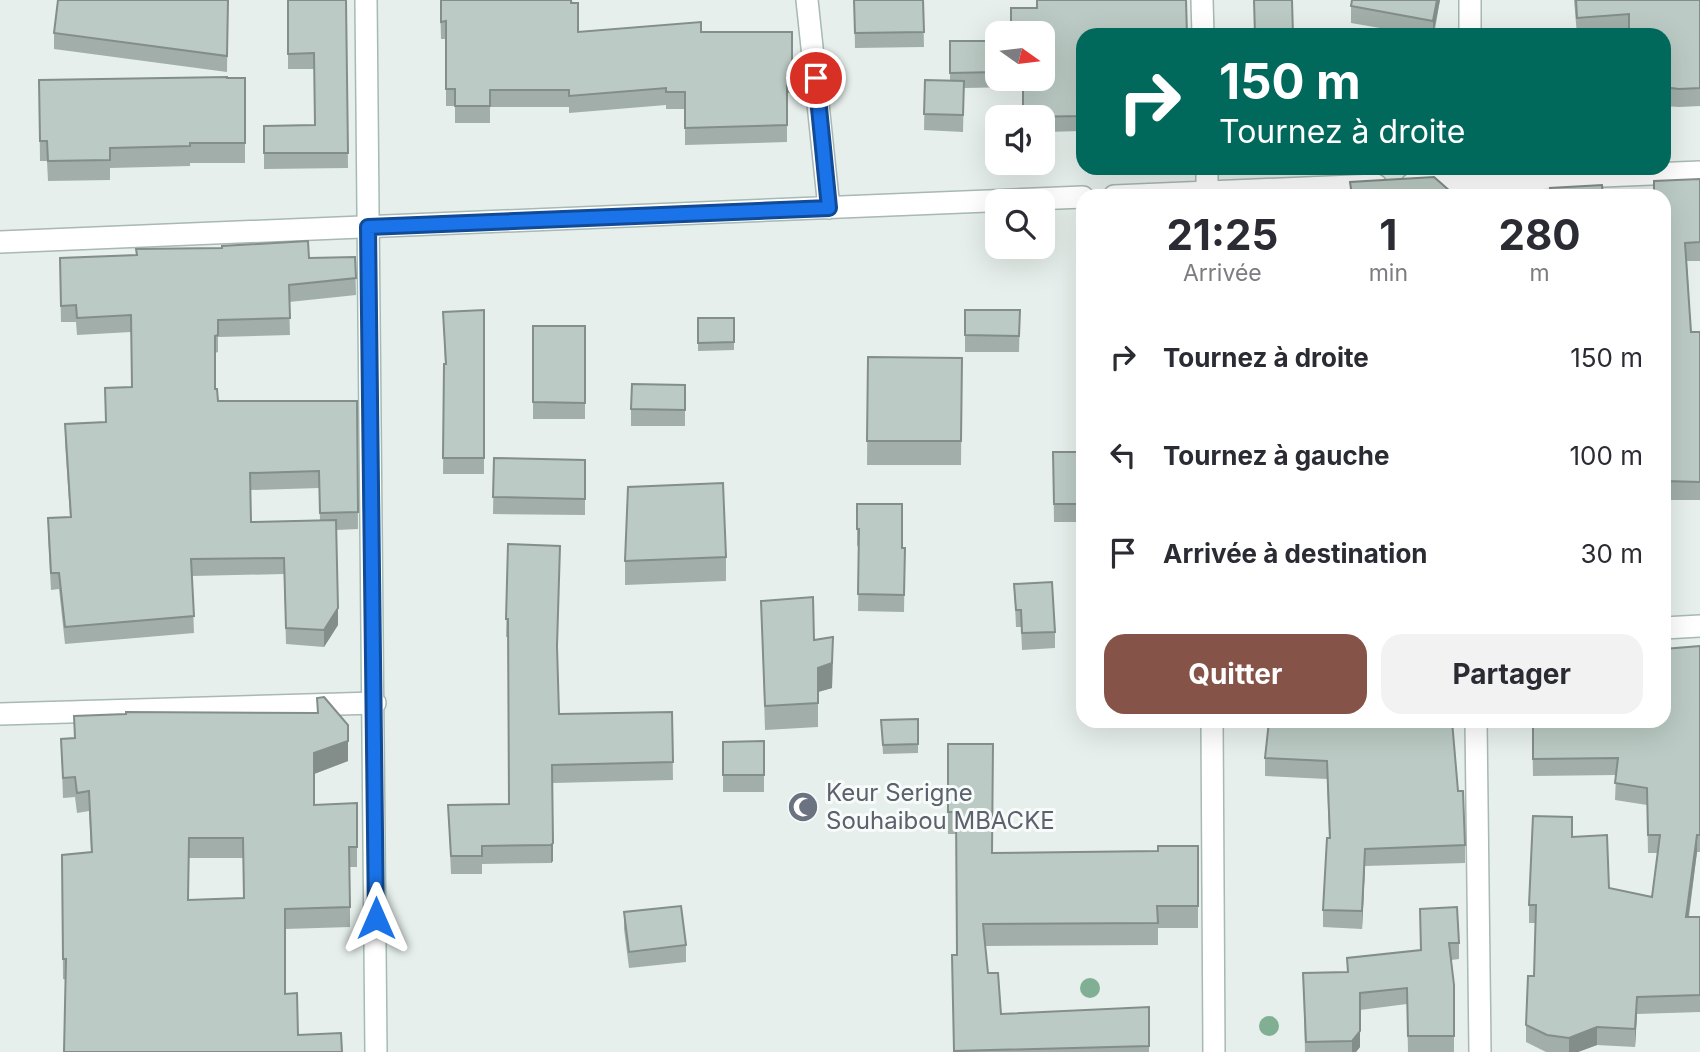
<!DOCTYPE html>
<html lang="fr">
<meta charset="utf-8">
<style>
:root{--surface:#fff;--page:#f2f2f3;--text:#2b2b33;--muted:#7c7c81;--accent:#855347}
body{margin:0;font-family:Inter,sans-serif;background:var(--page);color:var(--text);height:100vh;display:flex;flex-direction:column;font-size:26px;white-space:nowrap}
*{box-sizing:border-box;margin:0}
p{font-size:23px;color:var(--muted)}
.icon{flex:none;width:38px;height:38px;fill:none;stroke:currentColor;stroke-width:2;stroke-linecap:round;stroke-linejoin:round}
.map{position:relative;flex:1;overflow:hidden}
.sheet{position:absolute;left:1076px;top:189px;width:595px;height:539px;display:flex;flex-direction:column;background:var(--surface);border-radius:21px;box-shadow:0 7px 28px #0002}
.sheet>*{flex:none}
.guide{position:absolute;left:1076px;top:28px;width:595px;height:147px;border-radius:21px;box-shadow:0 7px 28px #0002;background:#00695c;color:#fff;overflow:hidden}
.needle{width:46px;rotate:104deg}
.tools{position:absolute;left:985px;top:21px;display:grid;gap:14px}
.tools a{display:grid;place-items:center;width:70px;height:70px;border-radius:14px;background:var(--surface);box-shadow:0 7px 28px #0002;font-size:35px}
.pin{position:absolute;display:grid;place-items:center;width:60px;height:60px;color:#fff;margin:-30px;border:4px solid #fff;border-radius:50%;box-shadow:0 2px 7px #0007}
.me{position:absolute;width:77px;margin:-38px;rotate:0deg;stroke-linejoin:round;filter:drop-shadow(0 0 5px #0008)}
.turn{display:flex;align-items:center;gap:24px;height:147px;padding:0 28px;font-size:32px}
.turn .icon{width:91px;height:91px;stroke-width:2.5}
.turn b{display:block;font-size:49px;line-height:60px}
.eta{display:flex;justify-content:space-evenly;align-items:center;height:119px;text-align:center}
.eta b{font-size:42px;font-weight:700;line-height:49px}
.action{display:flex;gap:14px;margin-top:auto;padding:14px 28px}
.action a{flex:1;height:80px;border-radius:21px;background:var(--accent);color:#fff;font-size:28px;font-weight:700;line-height:80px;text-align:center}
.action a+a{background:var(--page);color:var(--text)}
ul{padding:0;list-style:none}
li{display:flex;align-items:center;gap:21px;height:98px;padding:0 28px}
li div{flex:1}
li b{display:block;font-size:26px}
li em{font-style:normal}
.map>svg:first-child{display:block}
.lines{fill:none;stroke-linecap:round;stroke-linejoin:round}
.street-casing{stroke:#a8b8b2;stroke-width:24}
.secondary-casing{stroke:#a4bbb3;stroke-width:24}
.street{stroke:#fff;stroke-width:21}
.secondary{stroke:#fff;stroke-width:21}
.tree{fill:#80af93}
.wall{fill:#a1aea9;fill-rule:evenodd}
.shaded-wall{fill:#838d89}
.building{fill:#bbcac4;stroke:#838d89;stroke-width:2;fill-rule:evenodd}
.route-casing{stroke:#114b97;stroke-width:18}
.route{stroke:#1a73e8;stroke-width:12}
.labels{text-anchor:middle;stroke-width:6;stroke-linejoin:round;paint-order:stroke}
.worship-label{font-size:24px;fill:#5b616d;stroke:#f7fbf9;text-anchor:start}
</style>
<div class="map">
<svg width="1700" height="1052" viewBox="0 0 1700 1052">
<rect width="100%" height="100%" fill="#e6efeb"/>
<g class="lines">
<g class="street-casing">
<path id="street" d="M 807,0 L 829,208
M 1202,0 L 1203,35
M 1470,0 L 1470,35
M 1207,168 L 1207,196
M 1412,184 L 1700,172
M 1114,196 L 1376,185
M 0,242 L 1083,197
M 1664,628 L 1700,626
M 0,714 L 375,703
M 1212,721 L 1214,1052
M 1476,721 L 1480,1052"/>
</g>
<g class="secondary-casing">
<path id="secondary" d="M 366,0 L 376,1052"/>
</g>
<use href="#street" class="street"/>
<use href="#secondary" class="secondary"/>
</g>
<g class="tree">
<circle cx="1090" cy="988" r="10"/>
<circle cx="1269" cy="1026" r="10"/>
</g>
<path class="wall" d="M 228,0 L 227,72 L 54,49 L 54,33 Z
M 288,0 L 346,0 L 348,168 L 264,169 L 264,126 L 315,125 L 314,69 L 288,69 Z
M 440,0 L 572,0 L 578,32 L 792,32 L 792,93 L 787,93 L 787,142 L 685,145 L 685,109 L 666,109 L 666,105 L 569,113 L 569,107 L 490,107 L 490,123 L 455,123 L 455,106 L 446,106 L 446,39 L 441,39 Z
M 854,0 L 923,0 L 924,47 L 855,48 Z
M 1440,0 L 1434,35 L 1420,35 L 1351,23 L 1351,6 Z
M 1574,0 L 1700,0 L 1700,106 L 1679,107 L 1664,106 L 1664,35 L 1629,32 L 1577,35 Z
M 1083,35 L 1083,131 L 1043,132 L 1043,117 L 1023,87 L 964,88 L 963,132 L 924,130 L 925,80 L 950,80 L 950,41 L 998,41 L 998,79 L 1043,79 Z
M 245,78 L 245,163 L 190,163 L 190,166 L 110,168 L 110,180 L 48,181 L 47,161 L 40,161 L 39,80 Z
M 1700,179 L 1700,261 L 1687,261 L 1691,332 L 1700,332 L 1700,500 L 1664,500 L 1664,196 Z
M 355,257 L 356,295 L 289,302 L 290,335 L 218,337 L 218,352 L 215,353 L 215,389 L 218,401 L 357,401 L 358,529 L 336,530 L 338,625 L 324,647 L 286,644 L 284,574 L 192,576 L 194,633 L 65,644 L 59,589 L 51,590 L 48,535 L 48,518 L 70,517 L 65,441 L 65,424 L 105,423 L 132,387 L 131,332 L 77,335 L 76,322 L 61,322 L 60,275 L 309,258 ZM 319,488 L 320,520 L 251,522 L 251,490 Z
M 484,310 L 484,474 L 443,474 L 444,364 L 445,364 L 443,312 Z
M 965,310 L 1020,310 L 1019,352 L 965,352 Z
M 698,318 L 734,318 L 734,350 L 698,351 Z
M 533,326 L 585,326 L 585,419 L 533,419 Z
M 868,357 L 962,358 L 961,465 L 867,465 Z
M 685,385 L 685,426 L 631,426 L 631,409 Z
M 1053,452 L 1083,452 L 1083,522 L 1054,522 Z
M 494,458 L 585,460 L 585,515 L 493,514 Z
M 857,504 L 902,548 L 905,548 L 904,612 L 858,611 L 859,546 L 857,546 Z
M 508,544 L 557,656 L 559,714 L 672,712 L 673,780 L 553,783 L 553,861 L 551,863 L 482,864 L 482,874 L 451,874 L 448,805 L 509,804 L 508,637 L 506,637 Z
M 726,557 L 726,581 L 625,585 L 625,561 Z
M 1014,584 L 1055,632 L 1055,648 L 1022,650 L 1021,627 L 1016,627 Z
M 761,601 L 814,640 L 833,661 L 832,688 L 818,692 L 818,727 L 765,730 Z
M 1700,646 L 1700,852 L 1697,852 L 1689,917 L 1700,917 L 1700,1012 L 1637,1014 L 1635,1047 L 1597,1045 L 1578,1052 L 1546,1052 L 1526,1042 L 1526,1025 L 1534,976 L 1536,923 L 1529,923 L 1529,905 L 1572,837 L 1609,888 L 1652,897 L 1658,853 L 1648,853 L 1647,805 L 1615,800 L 1616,775 L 1533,776 L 1532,721 L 1664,721 Z
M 317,698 L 348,761 L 314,774 L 314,805 L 357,803 L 357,867 L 350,867 L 350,927 L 285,929 L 285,994 L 298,1035 L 342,1052 L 63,979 L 62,855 L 91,853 L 89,811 L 77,813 L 75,797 L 63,798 L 61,739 L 74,738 L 74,716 L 317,713 ZM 189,858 L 243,858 L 243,898 L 188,900 Z
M 918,719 L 918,753 L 883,754 L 881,720 Z
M 1269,721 L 1458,791 L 1465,845 L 1465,863 L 1365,866 L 1362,929 L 1323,927 L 1323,910 L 1329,838 L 1327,779 L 1265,776 L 1265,758 Z
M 764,741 L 764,792 L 723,792 L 723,742 Z
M 948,744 L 993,853 L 1158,851 L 1198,846 L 1198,928 L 1158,928 L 1158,945 L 985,946 L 988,973 L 1001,1014 L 1149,1007 L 1149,1052 L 954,1052 L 952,977 L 957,955 L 956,834 L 948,834 Z
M 1420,909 L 1459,943 L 1459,959 L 1451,960 L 1454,985 L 1454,1052 L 1408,1052 L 1407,1004 L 1360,1010 L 1360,1047 L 1356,1052 L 1305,1052 L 1303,973 L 1347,972 L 1347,958 L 1421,950 Z
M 624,912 L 686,945 L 686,962 L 629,968 L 624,929 Z"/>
<path class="shaded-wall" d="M 1437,0 L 1440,0 L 1433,35 L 1433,21 Z
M 338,608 L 338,625 L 324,647 L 324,630 Z
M 833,637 L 832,688 L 818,692 L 818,727 L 818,668 Z
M 348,741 L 348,761 L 314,774 L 314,753 Z
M 1697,835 L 1697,852 L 1686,934 L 1686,917 Z
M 553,843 L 553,861 L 551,863 L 551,845 Z
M 1365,849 L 1365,866 L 1362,929 L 1362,911 Z
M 1637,997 L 1637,1014 L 1635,1047 L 1635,1029 Z
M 1597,1027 L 1597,1045 L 1578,1052 L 1569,1052 L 1569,1038 Z
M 1360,1031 L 1360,1047 L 1356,1052 L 1352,1052 L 1352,1041 Z"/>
<path class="building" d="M 58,0 L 228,0 L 227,56 L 54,33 Z
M 288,0 L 346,0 L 348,153 L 264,153 L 264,126 L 315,125 L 314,53 L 288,54 Z
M 441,0 L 571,0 L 571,3 L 578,3 L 578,32 L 701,22 L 701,32 L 792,32 L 792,76 L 787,76 L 787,125 L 685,128 L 685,92 L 666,92 L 666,88 L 569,96 L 569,90 L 490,90 L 490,106 L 455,106 L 455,89 L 446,89 L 446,21 L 441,22 Z
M 854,0 L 923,0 L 924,32 L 855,33 Z
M 1037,0 L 1186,0 L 1187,35 L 1083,35 L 1083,116 L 1023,117 L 1023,79 L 1043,79 L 1043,33 L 1011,33 L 1011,8 L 1037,8 Z
M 1254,0 L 1292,0 L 1293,35 L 1255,35 Z
M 1352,0 L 1437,0 L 1433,21 L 1351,6 Z
M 1576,0 L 1700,0 L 1700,88 L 1679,89 L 1664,87 L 1664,35 L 1629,35 L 1629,14 L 1577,18 Z
M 950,41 L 998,41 L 998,72 L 950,73 Z
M 227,77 L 227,78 L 245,78 L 245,143 L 190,143 L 190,146 L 110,148 L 110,160 L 48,161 L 47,141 L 40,141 L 39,80 Z
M 925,80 L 964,81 L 963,115 L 924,114 Z
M 1434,177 L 1451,192 L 1451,196 L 1352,196 L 1350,182 Z
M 1700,179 L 1700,242 L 1685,243 L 1691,332 L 1700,332 L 1700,482 L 1664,481 L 1664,196 L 1654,196 L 1654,181 Z
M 1602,185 L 1603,196 L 1551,196 L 1550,188 Z
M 308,241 L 309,258 L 355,257 L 356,278 L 289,285 L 290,318 L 218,320 L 218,335 L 215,336 L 215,389 L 217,389 L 218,401 L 357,401 L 358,512 L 320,513 L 319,471 L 250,473 L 251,522 L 336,520 L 338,608 L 324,630 L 286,628 L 284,558 L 191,559 L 194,616 L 65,627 L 59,573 L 51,573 L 48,518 L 71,517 L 65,424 L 106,422 L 105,388 L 132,387 L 131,315 L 77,318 L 76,305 L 61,306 L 60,258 L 137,255 L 136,249 L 222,248 L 222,246 Z
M 484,310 L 484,458 L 443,458 L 444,364 L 446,364 L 443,312 Z
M 965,310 L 1020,310 L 1019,336 L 965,335 Z
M 698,318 L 734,318 L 734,342 L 698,343 Z
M 533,326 L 585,326 L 585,403 L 533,402 Z
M 868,357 L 962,358 L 961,441 L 867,441 Z
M 632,384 L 685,385 L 685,410 L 631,409 Z
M 1053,452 L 1083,452 L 1083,504 L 1054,504 Z
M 494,458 L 585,460 L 585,499 L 493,497 Z
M 723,483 L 726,557 L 625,561 L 628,487 Z
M 857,504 L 902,504 L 902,548 L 905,548 L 904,595 L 858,594 L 859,529 L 857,529 Z
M 508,544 L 560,546 L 557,646 L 559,714 L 672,712 L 673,762 L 552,765 L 553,843 L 551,845 L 482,846 L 482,856 L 451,856 L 448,805 L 509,804 L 508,619 L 506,619 Z
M 1052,582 L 1055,632 L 1022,633 L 1021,610 L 1016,610 L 1014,584 Z
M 813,597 L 814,640 L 833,637 L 832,663 L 818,668 L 818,703 L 765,706 L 761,601 Z
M 1700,646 L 1700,835 L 1697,835 L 1686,917 L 1700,917 L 1700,995 L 1637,997 L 1635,1029 L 1597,1027 L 1569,1038 L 1547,1035 L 1526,1025 L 1528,976 L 1534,976 L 1536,905 L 1529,905 L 1533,816 L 1572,817 L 1572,837 L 1607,835 L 1609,888 L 1652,897 L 1660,835 L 1648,835 L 1647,788 L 1615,783 L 1618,758 L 1533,759 L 1533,721 L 1664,721 L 1664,649 Z
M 324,697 L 348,725 L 348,741 L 314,753 L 314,805 L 357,803 L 357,847 L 349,847 L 350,907 L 285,909 L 285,994 L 297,993 L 298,1035 L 341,1033 L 342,1052 L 64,1052 L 66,959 L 63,959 L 62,855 L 92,852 L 89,791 L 77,793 L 75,777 L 63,778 L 61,739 L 75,738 L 74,716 L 126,714 L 126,712 L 318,713 L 317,698 ZM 189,838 L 243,838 L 244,898 L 188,900 Z
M 918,719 L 918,744 L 883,745 L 881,720 Z
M 1269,721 L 1452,721 L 1458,791 L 1463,791 L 1465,845 L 1365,849 L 1362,911 L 1323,910 L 1327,838 L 1330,838 L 1327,761 L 1265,758 Z
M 764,741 L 764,775 L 723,775 L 723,742 Z
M 948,744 L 993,744 L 992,853 L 1158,851 L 1158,846 L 1198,846 L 1198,906 L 1157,906 L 1158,923 L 983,924 L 988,973 L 998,973 L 1001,1014 L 1149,1007 L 1149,1046 L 954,1051 L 952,955 L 957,955 L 956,812 L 948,812 Z
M 681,906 L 686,945 L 629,952 L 624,912 Z
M 1457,907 L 1459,943 L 1449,943 L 1454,985 L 1454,1036 L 1408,1036 L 1407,988 L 1360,993 L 1360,1031 L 1352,1041 L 1306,1042 L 1303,973 L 1348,972 L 1347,958 L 1421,950 L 1420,909 Z"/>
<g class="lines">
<g class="route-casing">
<path id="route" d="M 376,918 L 368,227 L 829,208 L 816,78"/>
</g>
<use href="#route" class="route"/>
</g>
<defs>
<g id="mosque-disc" transform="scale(1.575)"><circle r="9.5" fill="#6b7280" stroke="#f7fbf9"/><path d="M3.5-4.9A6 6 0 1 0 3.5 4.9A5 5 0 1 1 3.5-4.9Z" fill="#fff"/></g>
</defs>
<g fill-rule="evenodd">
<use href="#mosque-disc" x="803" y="807"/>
</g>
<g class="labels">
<g class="worship-label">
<text x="826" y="801">Keur Serigne<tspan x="826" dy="28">Souhaibou MBACKE</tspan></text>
</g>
</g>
</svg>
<div class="tools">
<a><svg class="needle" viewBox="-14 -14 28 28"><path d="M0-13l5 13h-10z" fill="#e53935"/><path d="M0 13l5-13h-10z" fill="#7c7c81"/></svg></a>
<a><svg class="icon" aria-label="sound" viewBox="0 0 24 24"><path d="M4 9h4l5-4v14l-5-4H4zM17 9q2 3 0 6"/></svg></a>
<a><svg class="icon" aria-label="search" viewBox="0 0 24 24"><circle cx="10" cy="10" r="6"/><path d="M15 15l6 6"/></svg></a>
</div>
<div class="pin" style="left:816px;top:78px;background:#d93025"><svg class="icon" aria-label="arrive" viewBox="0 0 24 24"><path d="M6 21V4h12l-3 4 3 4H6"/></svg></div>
<svg class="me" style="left:376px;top:918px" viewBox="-20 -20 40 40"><path d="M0-17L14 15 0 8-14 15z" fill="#1a73e8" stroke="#fff" stroke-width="4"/></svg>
<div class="guide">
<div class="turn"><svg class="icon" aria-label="right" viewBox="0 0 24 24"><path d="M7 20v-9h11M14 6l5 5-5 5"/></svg><div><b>150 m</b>Tournez à droite</div></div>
</div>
<section class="sheet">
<div class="eta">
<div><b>21:25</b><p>Arrivée</p></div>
<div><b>1</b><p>min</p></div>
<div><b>280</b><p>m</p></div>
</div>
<ul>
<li><svg class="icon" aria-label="right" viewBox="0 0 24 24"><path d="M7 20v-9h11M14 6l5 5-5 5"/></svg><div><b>Tournez à droite</b></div><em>150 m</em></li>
<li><svg class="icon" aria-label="left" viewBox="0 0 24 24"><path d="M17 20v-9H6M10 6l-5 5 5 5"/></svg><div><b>Tournez à gauche</b></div><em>100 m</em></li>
<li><svg class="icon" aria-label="arrive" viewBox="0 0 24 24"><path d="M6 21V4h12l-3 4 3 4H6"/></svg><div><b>Arrivée à destination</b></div><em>30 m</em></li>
</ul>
<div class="action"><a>Quitter</a><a>Partager</a></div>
</section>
</div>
